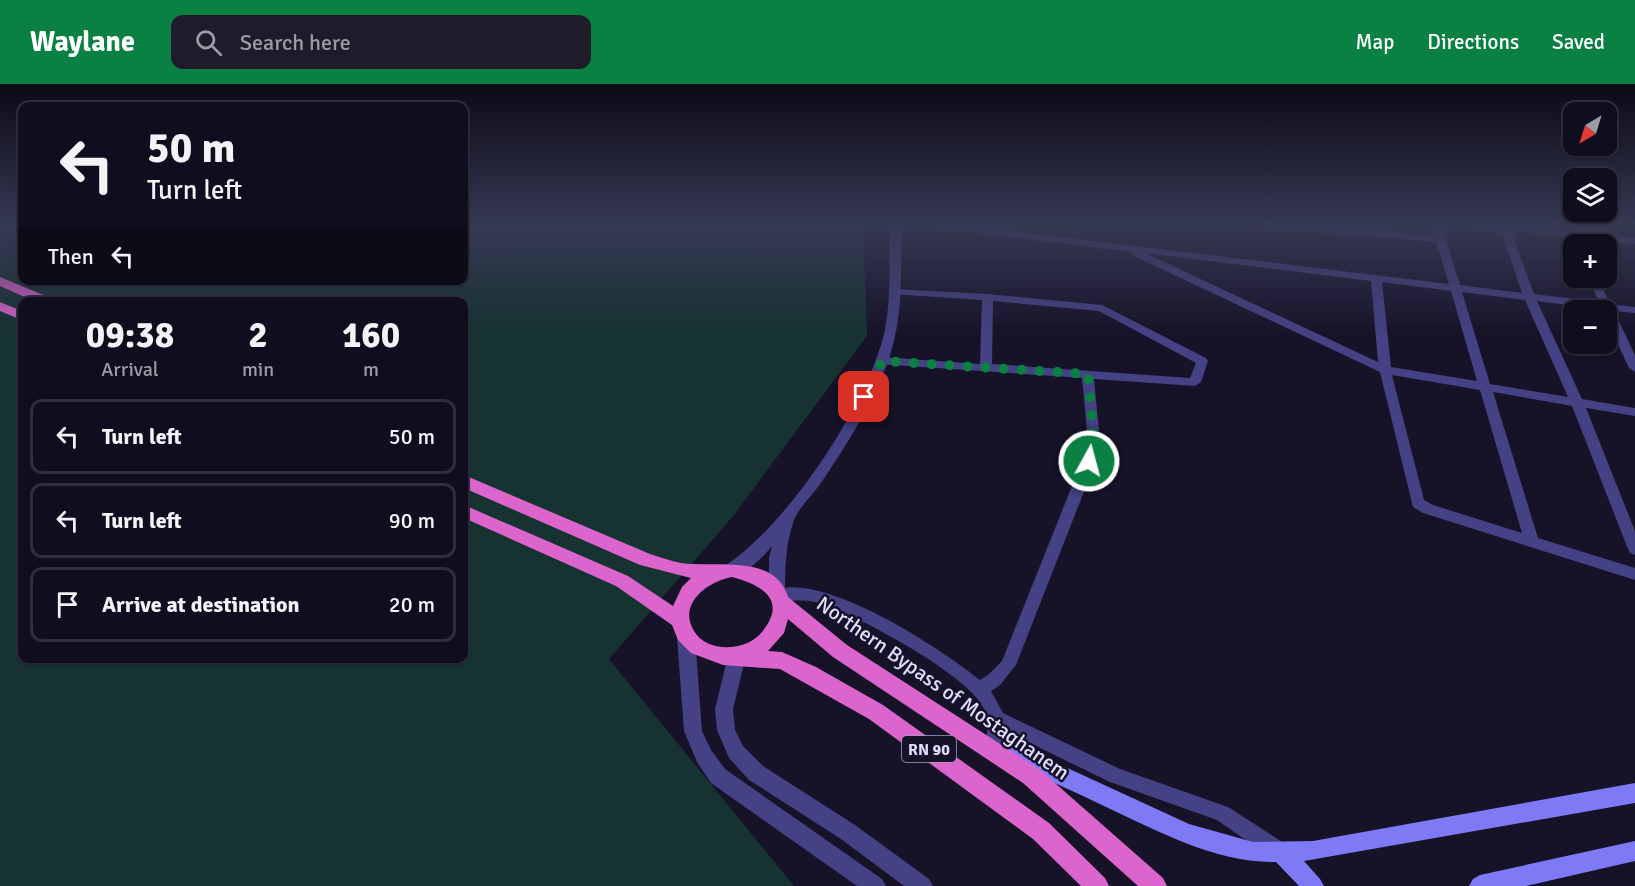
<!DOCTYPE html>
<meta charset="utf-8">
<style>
:root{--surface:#100e1e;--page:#1e1c2b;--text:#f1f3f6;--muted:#9c9ca4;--line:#302e3c;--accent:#0b8043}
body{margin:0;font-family:Signika,sans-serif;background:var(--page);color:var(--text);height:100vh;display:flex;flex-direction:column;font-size:22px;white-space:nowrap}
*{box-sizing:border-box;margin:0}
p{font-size:20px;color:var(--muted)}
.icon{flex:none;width:33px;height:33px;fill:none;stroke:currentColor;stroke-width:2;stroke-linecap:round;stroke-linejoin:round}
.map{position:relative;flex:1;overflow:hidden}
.drawer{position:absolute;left:18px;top:213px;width:450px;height:366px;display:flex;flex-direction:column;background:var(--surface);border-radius:12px;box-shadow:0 2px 4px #0004,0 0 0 2px var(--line)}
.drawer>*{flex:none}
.banner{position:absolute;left:18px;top:18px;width:450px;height:183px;border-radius:12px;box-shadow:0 2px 4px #0004,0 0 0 2px var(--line);background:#100e1e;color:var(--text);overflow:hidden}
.needle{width:39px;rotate:218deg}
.buttons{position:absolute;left:1563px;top:18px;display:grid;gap:12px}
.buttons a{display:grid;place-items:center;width:54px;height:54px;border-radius:12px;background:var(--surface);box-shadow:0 2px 4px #0004,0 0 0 2px var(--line);font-size:30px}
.pin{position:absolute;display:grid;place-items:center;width:51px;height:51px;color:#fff;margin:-26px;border-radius:12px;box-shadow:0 3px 9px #0006}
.me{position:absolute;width:66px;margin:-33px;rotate:7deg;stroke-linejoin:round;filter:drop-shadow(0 0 4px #0008)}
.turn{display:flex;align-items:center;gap:21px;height:126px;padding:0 30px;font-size:27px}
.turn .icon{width:78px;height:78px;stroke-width:2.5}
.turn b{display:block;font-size:42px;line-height:51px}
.then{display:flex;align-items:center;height:57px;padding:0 30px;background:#0003;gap:12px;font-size:22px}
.eta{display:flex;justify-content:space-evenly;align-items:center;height:102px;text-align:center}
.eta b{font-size:36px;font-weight:700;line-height:42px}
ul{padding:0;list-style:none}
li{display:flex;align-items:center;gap:18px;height:75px;margin:0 12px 9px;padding:0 18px;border:3px solid var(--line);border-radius:12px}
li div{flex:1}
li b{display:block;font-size:22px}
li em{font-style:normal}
header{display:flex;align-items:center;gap:36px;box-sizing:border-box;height:84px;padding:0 30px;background:var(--accent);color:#fff}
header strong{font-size:28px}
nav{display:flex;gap:33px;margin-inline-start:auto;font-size:21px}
.search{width:420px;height:54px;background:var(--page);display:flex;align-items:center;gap:15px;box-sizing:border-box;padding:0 21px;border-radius:12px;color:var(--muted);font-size:22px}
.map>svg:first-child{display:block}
.green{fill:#163231;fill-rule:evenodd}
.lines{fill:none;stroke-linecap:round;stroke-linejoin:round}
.minor{fill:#444184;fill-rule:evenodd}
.tertiary{fill:#444184;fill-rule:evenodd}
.secondary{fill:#7e7af6;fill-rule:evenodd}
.trunk{fill:#dc65cd;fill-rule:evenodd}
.route{stroke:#0b8043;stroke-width:10;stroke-dasharray:0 18}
.labels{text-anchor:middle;stroke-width:5;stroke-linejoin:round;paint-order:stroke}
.shield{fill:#161228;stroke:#a39fbd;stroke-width:1.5}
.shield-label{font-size:16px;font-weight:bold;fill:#e0dcfd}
.near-street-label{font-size:21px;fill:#e0dcfd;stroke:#161228}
</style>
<header>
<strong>Waylane</strong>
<div class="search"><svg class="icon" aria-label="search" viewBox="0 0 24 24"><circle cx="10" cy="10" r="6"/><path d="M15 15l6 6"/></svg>Search here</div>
<nav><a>Map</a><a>Directions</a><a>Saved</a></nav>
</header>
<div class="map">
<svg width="1635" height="802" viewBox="0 0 1635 802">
<rect width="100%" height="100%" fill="#161228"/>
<path class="green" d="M 0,140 L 22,140 L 22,196 L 464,196 L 464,140 L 822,140 L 863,143 L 867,252 L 734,431 L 609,575 L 794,802 L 0,802 ZM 22,218 L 464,218 L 464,574 L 22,574 Z"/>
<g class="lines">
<path class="minor" d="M 927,140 L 953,140 L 1449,200 L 1436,158 L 1261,143 L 1256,140 L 1291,140 L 1434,151 L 1431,140 L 1441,140 L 1460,201 L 1522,209 L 1501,146 L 1467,143 L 1462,140 L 1492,140 L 1635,154 L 1635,160 L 1511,147 L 1534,210 L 1599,218 L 1588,194 L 1598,194 L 1610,220 L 1635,223 L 1635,229 L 1614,227 L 1635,271 L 1635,288 L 1629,284 L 1606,235 L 1606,226 L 1537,217 L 1582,315 L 1635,324 L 1635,332 L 1586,324 L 1635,447 L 1635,471 L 1630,469 L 1628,465 L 1572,322 L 1493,308 L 1538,454 L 1635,484 L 1635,496 L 1423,429 L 1413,423 L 1380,288 L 1132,171 L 1132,168 L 932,143 ZM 1145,169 L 1371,197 L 1378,278 ZM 1382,198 L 1451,207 L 1477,297 L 1391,283 ZM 1462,208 L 1525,216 L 1568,313 L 1490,300 ZM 1392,291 L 1480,306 L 1522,449 L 1433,421 L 1424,416 Z
M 895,205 L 988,210 L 1102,221 L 1206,274 L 1208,277 L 1201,298 L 1195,302 L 1094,295 L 1099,347 L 1096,377 L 1016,581 L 1000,601 L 991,607 L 1003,629 L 1120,685 L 1228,723 L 1287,761 L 1289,768 L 1287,775 L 1280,777 L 1273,775 L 1217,736 L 1110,698 L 1005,647 L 1000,672 L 994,674 L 988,672 C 982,658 993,640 983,623 C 965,589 857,531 819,519 C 804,514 788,519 774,514 L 772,510 L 774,506 C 825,488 940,564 980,596 L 988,591 L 1002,577 L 1082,377 L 1087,347 L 1082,294 L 878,280 L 876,277 L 882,273 L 980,280 L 982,216 L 891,210 L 891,206 ZM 993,217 L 1099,227 L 1196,279 L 1190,294 L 992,280 Z"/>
<path class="tertiary" d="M 889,140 L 901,140 C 901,187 904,235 887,280 C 871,322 846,362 821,399 C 814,409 798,425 794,436 C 786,458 785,483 785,507 L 783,512 L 777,514 L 771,512 L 769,507 L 769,474 L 772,462 C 763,473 742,496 726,491 L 724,486 L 726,481 C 787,441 864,325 883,254 C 892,218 889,177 889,140 Z
M 686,546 L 692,548 L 695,553 L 702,647 L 711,666 L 725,685 L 882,795 L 886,802 L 857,802 L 711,699 L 697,678 L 684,647 L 677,553 L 680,548 Z
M 737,564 L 743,567 L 746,572 L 733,625 L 735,646 L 743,662 L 763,682 L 855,741 L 929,795 L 933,802 L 904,802 L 841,755 L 749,696 L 729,674 L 717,646 L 715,625 L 728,572 L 731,567 Z"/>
<path class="secondary" d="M 1006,661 L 1050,676 L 1189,740 L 1253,758 L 1313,757 L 1635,699 L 1635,719 L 1304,777 L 1320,795 L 1324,802 L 1299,802 L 1276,778 C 1215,779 1158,747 1104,722 C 1069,705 1035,690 999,676 L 996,670 L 999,664 Z
M 1635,757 L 1635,777 L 1526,802 L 1469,802 L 1473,795 L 1480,791 Z"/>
<path class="trunk" d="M 0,193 L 53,215 L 54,218 L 36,218 L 0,202 Z
M 0,218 L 22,227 L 22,236 L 0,227 Z
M 464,391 L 650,470 C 660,473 671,477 681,479 C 715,484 775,469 788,513 L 847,561 L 1039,685 L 1163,794 L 1167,802 L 1138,802 L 1023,699 L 833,573 L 788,535 L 784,549 L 768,567 L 782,568 L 816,583 L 883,621 L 1049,739 L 1105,794 L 1109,802 L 1081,802 L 1033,755 L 869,635 L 780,585 L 723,581 L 691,569 L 678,556 L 672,541 L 616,502 L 464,434 L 464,421 L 628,492 L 673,522 L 682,503 L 691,494 L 640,481 L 464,404 ZM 732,493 C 762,501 788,516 762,548 C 746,568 707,569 694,547 C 677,519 709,497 732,493 Z"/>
</g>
<linearGradient id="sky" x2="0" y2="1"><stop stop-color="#0c0a16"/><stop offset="0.56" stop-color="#363953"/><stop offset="1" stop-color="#363953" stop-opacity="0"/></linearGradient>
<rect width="1635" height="252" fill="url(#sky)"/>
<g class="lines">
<path class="route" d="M 864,313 L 882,277 L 1088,290 L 1093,346 L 1089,377"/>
</g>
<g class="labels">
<rect class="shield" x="902" y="652" width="54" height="26" rx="4.5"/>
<g class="shield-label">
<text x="929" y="671">RN 90</text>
</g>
<g class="near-street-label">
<text transform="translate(943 604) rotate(35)" y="7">Northern Bypass of Mostaghanem</text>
</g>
</g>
</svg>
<div class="buttons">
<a><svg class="needle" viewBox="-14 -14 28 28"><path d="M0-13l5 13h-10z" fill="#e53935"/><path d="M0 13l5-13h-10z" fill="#9c9ca4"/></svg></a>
<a><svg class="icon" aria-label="layers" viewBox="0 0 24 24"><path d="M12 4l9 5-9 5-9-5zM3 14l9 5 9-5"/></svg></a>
<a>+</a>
<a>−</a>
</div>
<div class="pin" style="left:864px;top:313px;background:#d93025"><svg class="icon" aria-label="arrive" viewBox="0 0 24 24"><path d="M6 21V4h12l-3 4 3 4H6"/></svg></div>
<svg class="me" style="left:1089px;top:377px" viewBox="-20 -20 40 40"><circle r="17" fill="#0b8043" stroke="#fff" stroke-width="3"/><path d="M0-11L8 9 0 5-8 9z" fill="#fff"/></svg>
<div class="banner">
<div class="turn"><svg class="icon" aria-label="left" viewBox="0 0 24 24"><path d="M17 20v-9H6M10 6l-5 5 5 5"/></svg><div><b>50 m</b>Turn left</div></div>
<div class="then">Then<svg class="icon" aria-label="left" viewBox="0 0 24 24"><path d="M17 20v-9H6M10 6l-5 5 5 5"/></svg></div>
</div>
<section class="drawer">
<div class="eta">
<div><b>09:38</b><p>Arrival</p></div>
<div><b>2</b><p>min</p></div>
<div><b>160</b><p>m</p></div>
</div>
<ul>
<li><svg class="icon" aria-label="left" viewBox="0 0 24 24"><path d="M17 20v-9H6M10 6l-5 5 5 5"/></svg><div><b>Turn left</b></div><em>50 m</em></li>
<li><svg class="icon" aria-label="left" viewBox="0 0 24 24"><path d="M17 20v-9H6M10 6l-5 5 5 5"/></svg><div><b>Turn left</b></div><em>90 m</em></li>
<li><svg class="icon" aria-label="arrive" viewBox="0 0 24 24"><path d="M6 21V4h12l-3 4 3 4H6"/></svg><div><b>Arrive at destination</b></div><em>20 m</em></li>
</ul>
</section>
</div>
